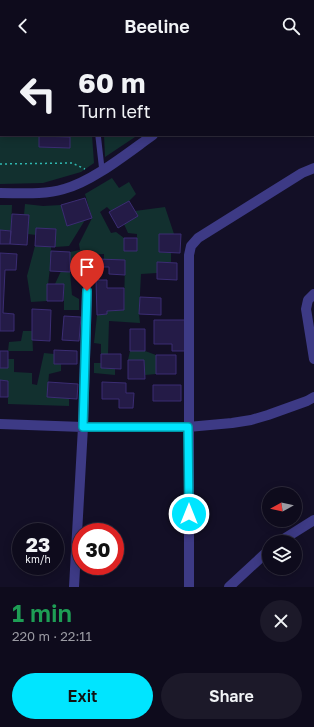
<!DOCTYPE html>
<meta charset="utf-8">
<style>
:root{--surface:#0e0b1c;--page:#1c1929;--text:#f1f3f6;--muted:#9b9ba3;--line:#2e2b3b;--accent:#00e5ff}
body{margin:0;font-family:"Golos Text",sans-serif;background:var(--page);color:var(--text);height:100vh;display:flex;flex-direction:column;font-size:15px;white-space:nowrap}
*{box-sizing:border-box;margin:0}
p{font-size:13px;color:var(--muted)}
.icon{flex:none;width:22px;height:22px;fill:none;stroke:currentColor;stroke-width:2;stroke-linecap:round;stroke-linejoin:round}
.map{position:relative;height:535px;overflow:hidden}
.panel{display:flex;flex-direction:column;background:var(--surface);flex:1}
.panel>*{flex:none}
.top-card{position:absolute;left:0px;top:0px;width:314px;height:84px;box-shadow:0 2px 10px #0003,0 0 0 1px var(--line);background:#0e0b1c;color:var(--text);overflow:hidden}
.needle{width:26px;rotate:262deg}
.buttons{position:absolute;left:262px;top:435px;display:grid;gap:8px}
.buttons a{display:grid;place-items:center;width:40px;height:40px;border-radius:50%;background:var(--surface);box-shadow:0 2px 10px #0003,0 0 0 1px var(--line);font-size:20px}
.speed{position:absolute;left:12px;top:471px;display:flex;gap:8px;font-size:20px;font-weight:700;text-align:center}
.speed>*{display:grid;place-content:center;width:52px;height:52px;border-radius:50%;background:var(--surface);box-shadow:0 2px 10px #0003,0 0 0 1px var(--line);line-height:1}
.speed small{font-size:10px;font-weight:400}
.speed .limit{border:6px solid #d22;background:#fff;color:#111}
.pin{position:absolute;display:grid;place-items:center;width:34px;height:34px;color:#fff;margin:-41px -17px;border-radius:50% 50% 50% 0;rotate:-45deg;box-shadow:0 0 4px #0007}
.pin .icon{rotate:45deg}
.me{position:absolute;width:44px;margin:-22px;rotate:0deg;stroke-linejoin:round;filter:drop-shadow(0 0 3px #0008)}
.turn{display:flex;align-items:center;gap:14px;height:84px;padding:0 12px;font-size:18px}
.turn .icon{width:52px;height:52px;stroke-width:2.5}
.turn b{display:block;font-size:28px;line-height:34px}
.round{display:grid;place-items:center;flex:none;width:42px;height:42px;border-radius:21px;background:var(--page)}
.overview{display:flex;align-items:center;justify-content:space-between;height:68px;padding:0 12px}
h1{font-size:24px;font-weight:600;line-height:30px;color:#1e9e55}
.action{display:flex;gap:8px;margin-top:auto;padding:8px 12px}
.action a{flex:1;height:46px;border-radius:24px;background:var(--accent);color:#111;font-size:16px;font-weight:600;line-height:46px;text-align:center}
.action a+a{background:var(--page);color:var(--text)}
header{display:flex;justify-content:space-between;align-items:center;height:52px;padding:0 12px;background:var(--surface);font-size:18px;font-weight:600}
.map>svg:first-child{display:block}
.green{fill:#12302f}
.building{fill:#241b47;stroke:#3b2d73}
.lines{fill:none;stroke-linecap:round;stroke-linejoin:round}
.path{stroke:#2fb8b0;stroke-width:1.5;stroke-dasharray:2 3;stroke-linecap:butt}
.service{stroke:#3d3a85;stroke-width:5.5}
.minor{stroke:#3d3a85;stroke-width:10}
.route-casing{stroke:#0095a6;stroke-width:10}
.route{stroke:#00e5ff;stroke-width:7}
</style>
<header><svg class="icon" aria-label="back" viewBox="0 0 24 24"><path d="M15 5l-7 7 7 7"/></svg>Beeline<svg class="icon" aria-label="search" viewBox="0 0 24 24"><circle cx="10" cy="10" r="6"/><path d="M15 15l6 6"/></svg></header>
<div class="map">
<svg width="314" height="535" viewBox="0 0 314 535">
<rect width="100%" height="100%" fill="#130f26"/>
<path class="green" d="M 0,72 L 1,83 L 92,83 L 94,111 L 81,120 L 43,131 L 0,132 Z
M 104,83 L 138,83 L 105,105 Z
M 112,126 L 119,136 L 129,130 L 136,142 L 129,149 L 111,159 L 107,155 L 100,160 L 111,181 L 116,180 L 124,186 L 124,199 L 137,199 L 137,182 L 128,181 L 124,172 L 138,164 L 135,159 L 165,155 L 174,182 L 159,182 L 159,200 L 171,201 L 171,210 L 157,210 L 157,221 L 141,222 L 139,262 L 140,271 L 109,269 L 108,302 L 101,302 L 101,292 L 94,291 L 97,263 L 107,262 L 107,259 L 124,258 L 125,208 L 104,208 L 104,202 L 77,203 L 75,213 L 70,214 L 70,200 L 80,198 L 79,192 L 92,166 L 85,142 Z
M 25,152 L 43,154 L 61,153 L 67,174 L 85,168 L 69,194 L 55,195 L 56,177 L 36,176 L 36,183 L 28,182 L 29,163 L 24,163 Z
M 0,153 L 12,153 L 11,179 L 0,178 Z
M 35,194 L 51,195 C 52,213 47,230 47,249 L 31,250 L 27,224 Z
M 61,219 L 70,220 L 72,243 L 79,247 L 79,258 L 64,258 L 64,232 L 55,232 Z
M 23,279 L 32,279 L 33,299 L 8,299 L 9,290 L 21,289 Z
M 130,299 L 145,299 L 156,303 L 156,322 L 145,323 L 144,308 L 128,308 Z
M 44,301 L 54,302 L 54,312 L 61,312 L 61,319 L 49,322 L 47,345 L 69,346 L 69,354 L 8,352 L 8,329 L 0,328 L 0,316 L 8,316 L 8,307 L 14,307 L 14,320 L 32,321 L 32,332 L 37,333 Z
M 94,311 L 101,311 L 101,316 L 115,317 L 115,323 L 94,321 Z"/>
<path class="building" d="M 0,0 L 23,0 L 1,1 L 1,10 Z
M 72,0 L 99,0 L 72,1 Z
M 39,84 L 70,85 L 70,96 L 39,95 Z
M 85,146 L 92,166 L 67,174 L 61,153 Z
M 129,149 L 138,164 L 118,176 L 109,160 Z
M 12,162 L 29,163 L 27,193 L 10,192 Z
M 36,176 L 56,177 L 55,195 L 35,194 Z
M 0,178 L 11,179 L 10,192 L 0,192 Z
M 159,182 L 181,182 L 180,201 L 159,200 Z
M 124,186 L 137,186 L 137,199 L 124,199 Z
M 51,199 L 70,200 L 70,220 L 50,219 Z
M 0,201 L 17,202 L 16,218 L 5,218 L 3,261 L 14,262 L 14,279 L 0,279 Z
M 98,207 L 125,208 L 125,223 L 109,222 L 109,215 L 97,215 Z
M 157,210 L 177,211 L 177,228 L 157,227 Z
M 96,228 L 107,228 L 107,236 L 124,236 L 124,258 L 107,259 L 107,262 L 97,263 Z
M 47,232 L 64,232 L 63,249 L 47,249 Z
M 140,245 L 161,246 L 161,263 L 139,262 Z
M 32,257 L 51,258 L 50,289 L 32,288 Z
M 64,264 L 81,265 L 79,289 L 62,288 Z
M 154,268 L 185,268 L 185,299 L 172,299 L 172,292 L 154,292 Z
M 130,277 L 145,277 L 145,299 L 130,299 Z
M 54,298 L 77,299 L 77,312 L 54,312 Z
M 0,299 L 8,299 L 8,316 L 0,316 Z
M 101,302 L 121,302 L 121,317 L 101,316 Z
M 156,303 L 176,303 L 176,322 L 156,322 Z
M 128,308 L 144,308 L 145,327 L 128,327 Z
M 0,328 L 8,329 L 8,345 L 0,345 Z
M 48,330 L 78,332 L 77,347 L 47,345 Z
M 102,330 L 126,331 L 126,341 L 134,341 L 133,356 L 119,356 L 119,347 L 102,347 Z
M 153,333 L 181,333 L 181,349 L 153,349 Z"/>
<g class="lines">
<path class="path" d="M 0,112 L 72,111 L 85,117"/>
<path class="service" d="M 98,83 L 102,118"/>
<path class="minor" d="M 271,1 L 273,0
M 301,1 L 307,0
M 0,67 L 1,67
M 0,141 C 21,141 44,143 64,137 C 92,130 129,100 153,83
M 314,242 L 308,248 L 306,257 L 314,307
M 0,372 L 83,375 L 188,375 L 232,371 L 251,368 L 268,363 L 307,349 L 314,345
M 279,490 L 314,468
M 74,535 L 83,375 L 87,239
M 189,535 L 189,203 L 191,194 L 198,186 L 302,121 L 314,116
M 229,535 L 269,498"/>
</g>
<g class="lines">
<g class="route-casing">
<path id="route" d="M 87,239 L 83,375 L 188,375 L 189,462"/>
</g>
<use href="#route" class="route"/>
</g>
</svg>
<div class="buttons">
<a><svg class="needle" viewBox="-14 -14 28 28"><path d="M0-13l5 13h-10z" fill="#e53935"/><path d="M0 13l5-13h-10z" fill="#9b9ba3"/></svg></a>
<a><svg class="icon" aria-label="layers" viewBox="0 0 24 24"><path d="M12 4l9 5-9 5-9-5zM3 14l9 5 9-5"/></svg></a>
</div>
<div class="speed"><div>23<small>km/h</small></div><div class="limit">30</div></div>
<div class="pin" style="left:87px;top:239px;background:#d93025"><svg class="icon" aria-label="arrive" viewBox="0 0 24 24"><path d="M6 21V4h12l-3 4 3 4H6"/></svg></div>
<svg class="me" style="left:189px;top:462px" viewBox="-20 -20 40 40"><circle r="17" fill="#00e5ff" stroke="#fff" stroke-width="3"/><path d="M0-11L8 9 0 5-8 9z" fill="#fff"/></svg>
<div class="top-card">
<div class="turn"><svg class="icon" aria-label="left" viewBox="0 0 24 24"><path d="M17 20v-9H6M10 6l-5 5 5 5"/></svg><div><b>60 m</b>Turn left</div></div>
</div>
</div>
<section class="panel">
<div class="overview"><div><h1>1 min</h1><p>220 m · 22:11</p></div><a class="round"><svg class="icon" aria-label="close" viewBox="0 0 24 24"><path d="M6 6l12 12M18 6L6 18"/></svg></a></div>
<div class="action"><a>Exit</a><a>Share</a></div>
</section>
